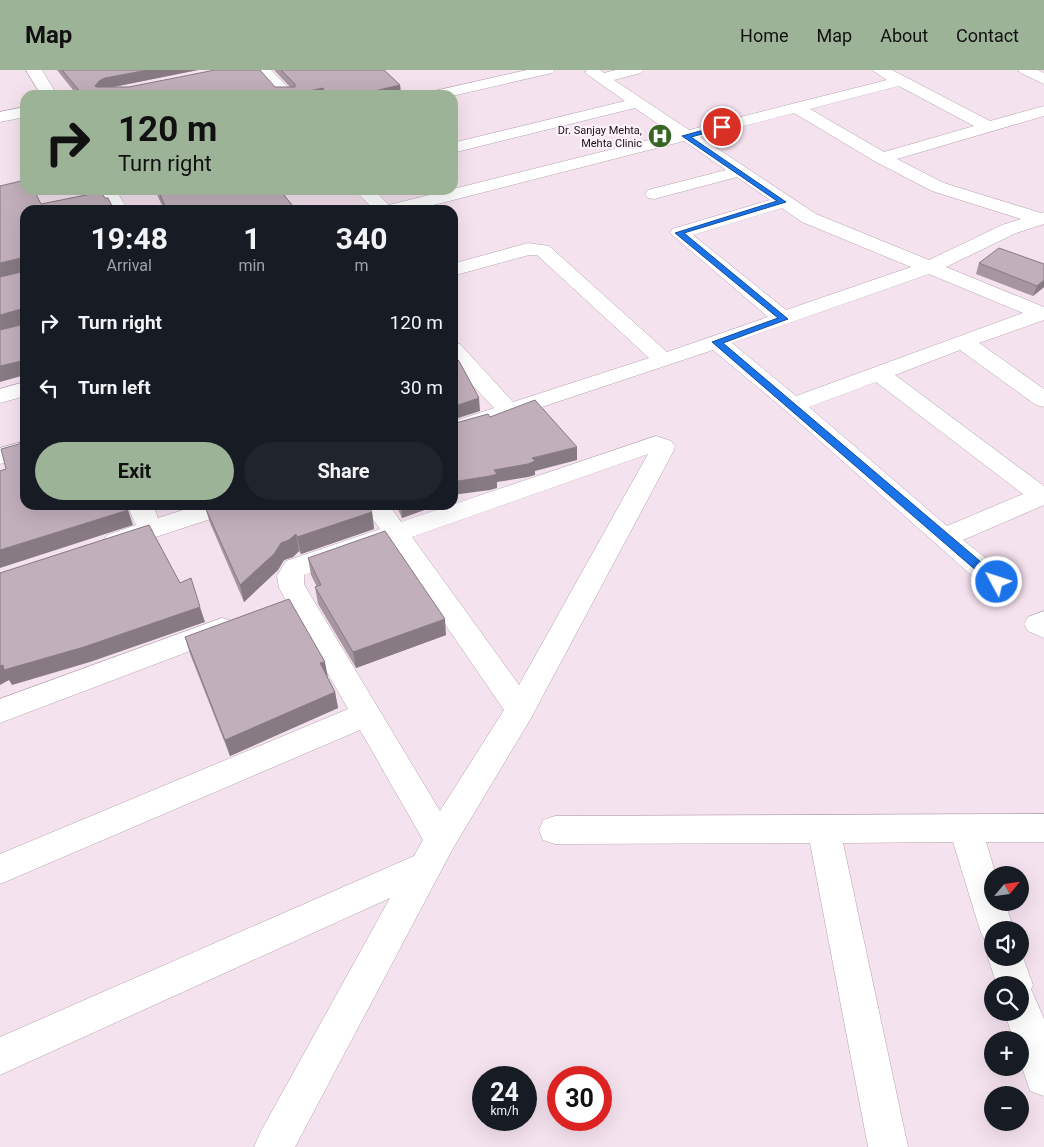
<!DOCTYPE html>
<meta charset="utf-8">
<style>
:root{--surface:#171b24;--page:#20242c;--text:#f1f3f6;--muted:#9ea1a6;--accent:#9db398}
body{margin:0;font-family:Roboto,sans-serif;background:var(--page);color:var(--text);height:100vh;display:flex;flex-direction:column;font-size:19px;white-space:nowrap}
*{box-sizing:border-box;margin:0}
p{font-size:16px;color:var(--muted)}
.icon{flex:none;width:28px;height:28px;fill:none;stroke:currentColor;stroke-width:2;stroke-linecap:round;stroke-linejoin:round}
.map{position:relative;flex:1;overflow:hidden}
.drawer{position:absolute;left:20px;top:135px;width:438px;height:305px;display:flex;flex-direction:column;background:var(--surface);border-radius:15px;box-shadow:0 5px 20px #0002}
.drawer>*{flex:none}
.hud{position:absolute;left:20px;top:20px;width:438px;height:105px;border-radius:15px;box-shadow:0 5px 20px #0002;background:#9db398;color:#111;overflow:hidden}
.needle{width:32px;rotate:61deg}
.buttons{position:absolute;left:984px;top:796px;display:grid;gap:10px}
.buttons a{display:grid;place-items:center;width:45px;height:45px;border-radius:50%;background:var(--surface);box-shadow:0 5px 20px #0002;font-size:25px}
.speed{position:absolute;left:472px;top:996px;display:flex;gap:10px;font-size:25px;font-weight:700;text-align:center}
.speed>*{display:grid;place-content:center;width:65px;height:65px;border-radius:50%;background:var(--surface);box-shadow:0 5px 20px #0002;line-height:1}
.speed small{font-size:12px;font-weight:400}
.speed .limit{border:8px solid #d22;background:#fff;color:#111}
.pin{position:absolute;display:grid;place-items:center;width:42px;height:42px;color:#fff;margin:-21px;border:2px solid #fff;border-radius:50%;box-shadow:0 1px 5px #0007}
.me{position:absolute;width:55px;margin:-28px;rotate:310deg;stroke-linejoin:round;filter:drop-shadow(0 0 4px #0008)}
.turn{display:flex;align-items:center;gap:18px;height:105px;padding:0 15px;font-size:22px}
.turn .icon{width:65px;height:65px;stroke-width:2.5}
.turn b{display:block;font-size:35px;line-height:42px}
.eta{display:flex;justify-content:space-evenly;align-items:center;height:85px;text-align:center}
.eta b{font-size:30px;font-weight:700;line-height:35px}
.button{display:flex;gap:10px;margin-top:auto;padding:10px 15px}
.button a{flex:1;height:58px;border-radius:30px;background:var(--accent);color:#111;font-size:20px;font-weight:700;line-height:58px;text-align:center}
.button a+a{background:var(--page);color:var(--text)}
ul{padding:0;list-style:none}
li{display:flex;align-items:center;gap:15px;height:65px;padding:0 15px}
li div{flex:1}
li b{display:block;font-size:19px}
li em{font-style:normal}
header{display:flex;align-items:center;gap:30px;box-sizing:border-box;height:70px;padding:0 25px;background:var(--accent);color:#111}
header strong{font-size:24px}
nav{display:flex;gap:28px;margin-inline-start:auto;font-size:18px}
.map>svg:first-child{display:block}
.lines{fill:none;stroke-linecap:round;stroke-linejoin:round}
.minor-casing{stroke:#b5a3af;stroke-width:1}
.minor{fill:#fff;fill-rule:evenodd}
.wall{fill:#a696a1}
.shaded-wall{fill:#877a83}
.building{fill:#c1afbb;stroke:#877a83}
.route{fill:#1a73e8;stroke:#114b97}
.labels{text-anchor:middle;stroke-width:4.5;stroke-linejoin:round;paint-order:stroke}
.far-poi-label{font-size:11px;fill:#181216;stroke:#fef2fa;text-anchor:end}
</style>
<header>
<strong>Map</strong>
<nav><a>Home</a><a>Map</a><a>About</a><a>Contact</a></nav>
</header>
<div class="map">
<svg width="1044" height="1077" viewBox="0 0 1044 1077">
<rect width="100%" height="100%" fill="#f5e2ef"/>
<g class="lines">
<g class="minor-casing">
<path id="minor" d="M 26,0 L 42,0 L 57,25 L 41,25 Z
M 255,0 L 271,0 L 295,25 L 278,25 Z
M 527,0 L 555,0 L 552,3 L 452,26 L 428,25 L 430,22 Z
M 587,0 L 600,0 L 604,3 L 616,0 L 644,0 L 641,3 L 614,10 L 689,60 L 887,10 L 872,0 L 892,0 L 990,51 L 1044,36 L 1044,46 L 897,89 L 944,113 L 1041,143 L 1044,142 L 1044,154 L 1016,163 L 946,197 L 1044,237 L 1044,250 L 979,273 L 1044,319 L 1044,337 L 1036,335 L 960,280 L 895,305 L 1044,416 L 1044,435 L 963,470 L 1007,505 L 1010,512 L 1007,519 L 997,522 L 987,519 L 785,340 L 713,280 L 452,367 L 452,352 L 494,338 L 452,293 L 452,273 L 460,274 L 513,332 L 649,288 L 537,185 L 529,185 L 452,206 L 452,194 L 528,173 L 549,176 L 667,282 L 768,247 L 670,163 L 672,159 L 770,130 L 737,107 L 654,129 L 648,128 L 645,124 L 648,120 L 726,100 L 684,71 L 414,140 L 374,140 L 355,120 L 374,120 L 389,135 L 673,64 L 635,38 L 452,83 L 452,73 L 625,31 L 588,5 L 585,2 ZM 899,16 L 974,56 L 884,82 L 810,39 ZM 794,43 L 876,92 L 932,121 L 1021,149 L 1002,155 L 929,190 L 816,144 L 700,67 ZM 782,138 L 802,152 L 911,197 L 786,240 L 693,165 ZM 929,204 L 1023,243 L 796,326 L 732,273 ZM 876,312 L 1023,424 L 947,456 L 809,337 Z
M 1018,0 L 1038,0 L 1044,3 L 1044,14 L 1021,3 Z
M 25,37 L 25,47 L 0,52 L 0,42 Z
M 98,120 L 116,120 L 128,140 L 110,140 Z
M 25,312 L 25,326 L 0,333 L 0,319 Z
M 656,366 L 671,371 L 675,376 L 674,380 L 531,648 L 452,780 L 295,1077 L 254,1077 L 260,1063 L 390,828 L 0,1005 L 0,967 L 414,786 L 423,770 L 360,660 L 0,814 L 0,784 L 348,639 L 279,518 L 277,506 L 286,491 L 380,459 L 363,435 L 389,435 L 401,452 ZM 648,384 L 519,615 L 412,467 ZM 390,474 L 504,640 L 440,741 L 309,523 L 304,514 L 304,505 Z
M 25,371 L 25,387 L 0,394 L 0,378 Z
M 127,435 L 153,435 L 158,448 L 199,435 L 239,435 L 235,441 L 116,480 L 107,477 L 103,471 L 107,465 L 136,455 Z
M 1044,541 L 1044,568 L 1028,561 L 1024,554 L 1028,547 Z
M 222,548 L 232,551 L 236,558 L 232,565 L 0,653 L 0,629 Z
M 1044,744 L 1044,772 L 986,772 L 996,805 L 992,805 L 992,832 L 1005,832 L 1014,860 L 992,860 L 992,874 L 985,871 L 980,860 L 953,772 L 843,773 L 908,1077 L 868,1077 L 810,773 L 555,774 L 543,770 L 539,760 L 543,750 L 555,746 Z
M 992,878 L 992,888 L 1020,888 L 1020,879 L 1033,915 L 1031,919 L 1044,949 L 1044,1026 L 1030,1021 L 1020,991 L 1020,970 L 1013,970 L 1005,942 L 1020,942 L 1020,915 L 997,915 L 988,888 Z"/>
</g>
<use href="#minor" class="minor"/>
</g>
<path class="wall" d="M 57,0 L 198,0 L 113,17 L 290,17 L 274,0 L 384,0 L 400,15 L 401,25 L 77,25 Z
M 155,120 L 280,120 L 296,140 L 164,140 Z
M 979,193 L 1044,194 L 1044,217 L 1033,226 L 976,204 Z
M 396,435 L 438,435 L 402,448 Z
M 205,437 L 372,442 L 374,459 L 301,484 L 299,481 L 293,487 L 284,490 L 278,500 L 244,532 L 210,453 Z
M 308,488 L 446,565 L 356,598 L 318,534 L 315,517 L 317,517 L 311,505 Z
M 185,567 L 328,608 L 335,622 L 338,638 L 230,686 L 190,584 Z"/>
<path class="shaded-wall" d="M 148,0 L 198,0 L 108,18 L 98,25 L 95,16 L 99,11 L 105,8 Z
M 400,15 L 401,25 L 357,25 Z
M 323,18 L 324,25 L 291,25 Z
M 21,188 L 25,202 L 0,208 L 0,193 Z
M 1044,210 L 1044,217 L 1033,226 L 1037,216 Z
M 21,239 L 25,254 L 0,260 L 0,245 Z
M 25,290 L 25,305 L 0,312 L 0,296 Z
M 479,328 L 480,341 L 452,350 L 452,337 Z
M 577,377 L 577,390 L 535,401 L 535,405 L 528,407 L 497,412 L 497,418 L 490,420 L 452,425 L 452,412 L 532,388 Z
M 401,435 L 438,435 L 402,448 Z
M 128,440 L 133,455 L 0,498 L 0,480 Z
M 372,442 L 374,459 L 301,484 L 297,467 Z
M 296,464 L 299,481 L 293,487 L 284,490 L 278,500 L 244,532 L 240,515 L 281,473 Z
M 200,537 L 205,552 L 90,592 L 12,615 L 9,610 L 0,615 L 0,596 Z
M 445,549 L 446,565 L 356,598 L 353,582 Z
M 325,592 L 328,608 L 320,593 Z
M 335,622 L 338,638 L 230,686 L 225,670 Z"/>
<path class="building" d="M 62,0 L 148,0 L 105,8 L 99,11 L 95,16 L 97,17 L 129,17 L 215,0 L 260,0 L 275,17 L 295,17 L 295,14 L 281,0 L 384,0 L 400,15 L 357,25 L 325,25 L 323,18 L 291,25 L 83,25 Z
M 25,110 L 25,120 L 34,120 L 41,134 L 101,122 L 105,128 L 108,128 L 114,140 L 25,140 L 25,290 L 0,296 L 0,260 L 21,255 L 21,239 L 0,245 L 0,207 L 21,202 L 21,188 L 0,193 L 0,116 Z
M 158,120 L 280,120 L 296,140 L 167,140 Z
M 999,178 L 1044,194 L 1044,210 L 1037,216 L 979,193 Z
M 452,285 L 453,285 L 459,291 L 479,328 L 452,337 Z
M 535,330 L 577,377 L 532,388 L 535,391 L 528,394 L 494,400 L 497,404 L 490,406 L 452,412 L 452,354 L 488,344 L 490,347 Z
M 25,370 L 25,435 L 126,435 L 128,440 L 0,480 L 0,401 L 6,399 L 1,379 L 19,374 L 21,371 Z
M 211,435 L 367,435 L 372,442 L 297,467 L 296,464 L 289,470 L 281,473 L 274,484 L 240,515 L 205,437 Z
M 149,455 L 180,513 L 191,508 L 200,537 L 84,577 L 4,600 L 3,595 L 0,596 L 0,503 Z
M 385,461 L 445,549 L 353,582 L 315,517 L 321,515 L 308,488 Z
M 289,529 L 325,592 L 320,593 L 335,622 L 225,670 L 185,567 Z"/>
<path class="route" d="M 722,55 L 726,57 L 725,58 L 691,67 L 786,132 L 684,163 L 788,249 L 723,273 L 1001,509 L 1002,512 L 1001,515 L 993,515 L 712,272 L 778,248 L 675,163 L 777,131 L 682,66 Z"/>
<defs>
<g id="hospital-disc" transform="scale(1.25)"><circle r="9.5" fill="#376524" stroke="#fef2fa"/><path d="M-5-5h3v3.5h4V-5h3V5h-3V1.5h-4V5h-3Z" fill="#fff"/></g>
</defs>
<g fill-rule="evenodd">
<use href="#hospital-disc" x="660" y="66"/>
</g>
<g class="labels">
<g class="far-poi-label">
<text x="642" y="64">Dr. Sanjay Mehta,<tspan x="642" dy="13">Mehta Clinic</tspan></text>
</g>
</g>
</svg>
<div class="buttons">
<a><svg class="needle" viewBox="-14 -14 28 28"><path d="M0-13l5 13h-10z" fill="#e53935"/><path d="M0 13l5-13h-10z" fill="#9ea1a6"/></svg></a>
<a><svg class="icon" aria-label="sound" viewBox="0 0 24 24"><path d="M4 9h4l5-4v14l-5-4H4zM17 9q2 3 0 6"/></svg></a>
<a><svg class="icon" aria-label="search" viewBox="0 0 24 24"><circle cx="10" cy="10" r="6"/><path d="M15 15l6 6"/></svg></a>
<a>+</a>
<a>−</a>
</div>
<div class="speed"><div>24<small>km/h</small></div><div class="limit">30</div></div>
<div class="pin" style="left:722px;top:57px;background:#d93025"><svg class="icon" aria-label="arrive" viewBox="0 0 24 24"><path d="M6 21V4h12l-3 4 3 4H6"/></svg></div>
<svg class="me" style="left:997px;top:512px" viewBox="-20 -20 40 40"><circle r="17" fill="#1a73e8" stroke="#fff" stroke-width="3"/><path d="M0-11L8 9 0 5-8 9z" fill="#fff"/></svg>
<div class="hud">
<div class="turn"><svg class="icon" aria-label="right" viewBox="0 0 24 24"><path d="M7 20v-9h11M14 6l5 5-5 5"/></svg><div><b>120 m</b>Turn right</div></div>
</div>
<section class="drawer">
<div class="eta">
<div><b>19:48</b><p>Arrival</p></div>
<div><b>1</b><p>min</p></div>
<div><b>340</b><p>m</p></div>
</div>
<ul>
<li><svg class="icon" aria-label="right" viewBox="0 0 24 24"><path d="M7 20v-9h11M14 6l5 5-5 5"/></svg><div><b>Turn right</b></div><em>120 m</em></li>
<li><svg class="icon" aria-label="left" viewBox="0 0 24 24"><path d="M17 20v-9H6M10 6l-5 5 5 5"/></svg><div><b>Turn left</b></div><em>30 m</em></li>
</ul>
<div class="button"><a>Exit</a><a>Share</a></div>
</section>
</div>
